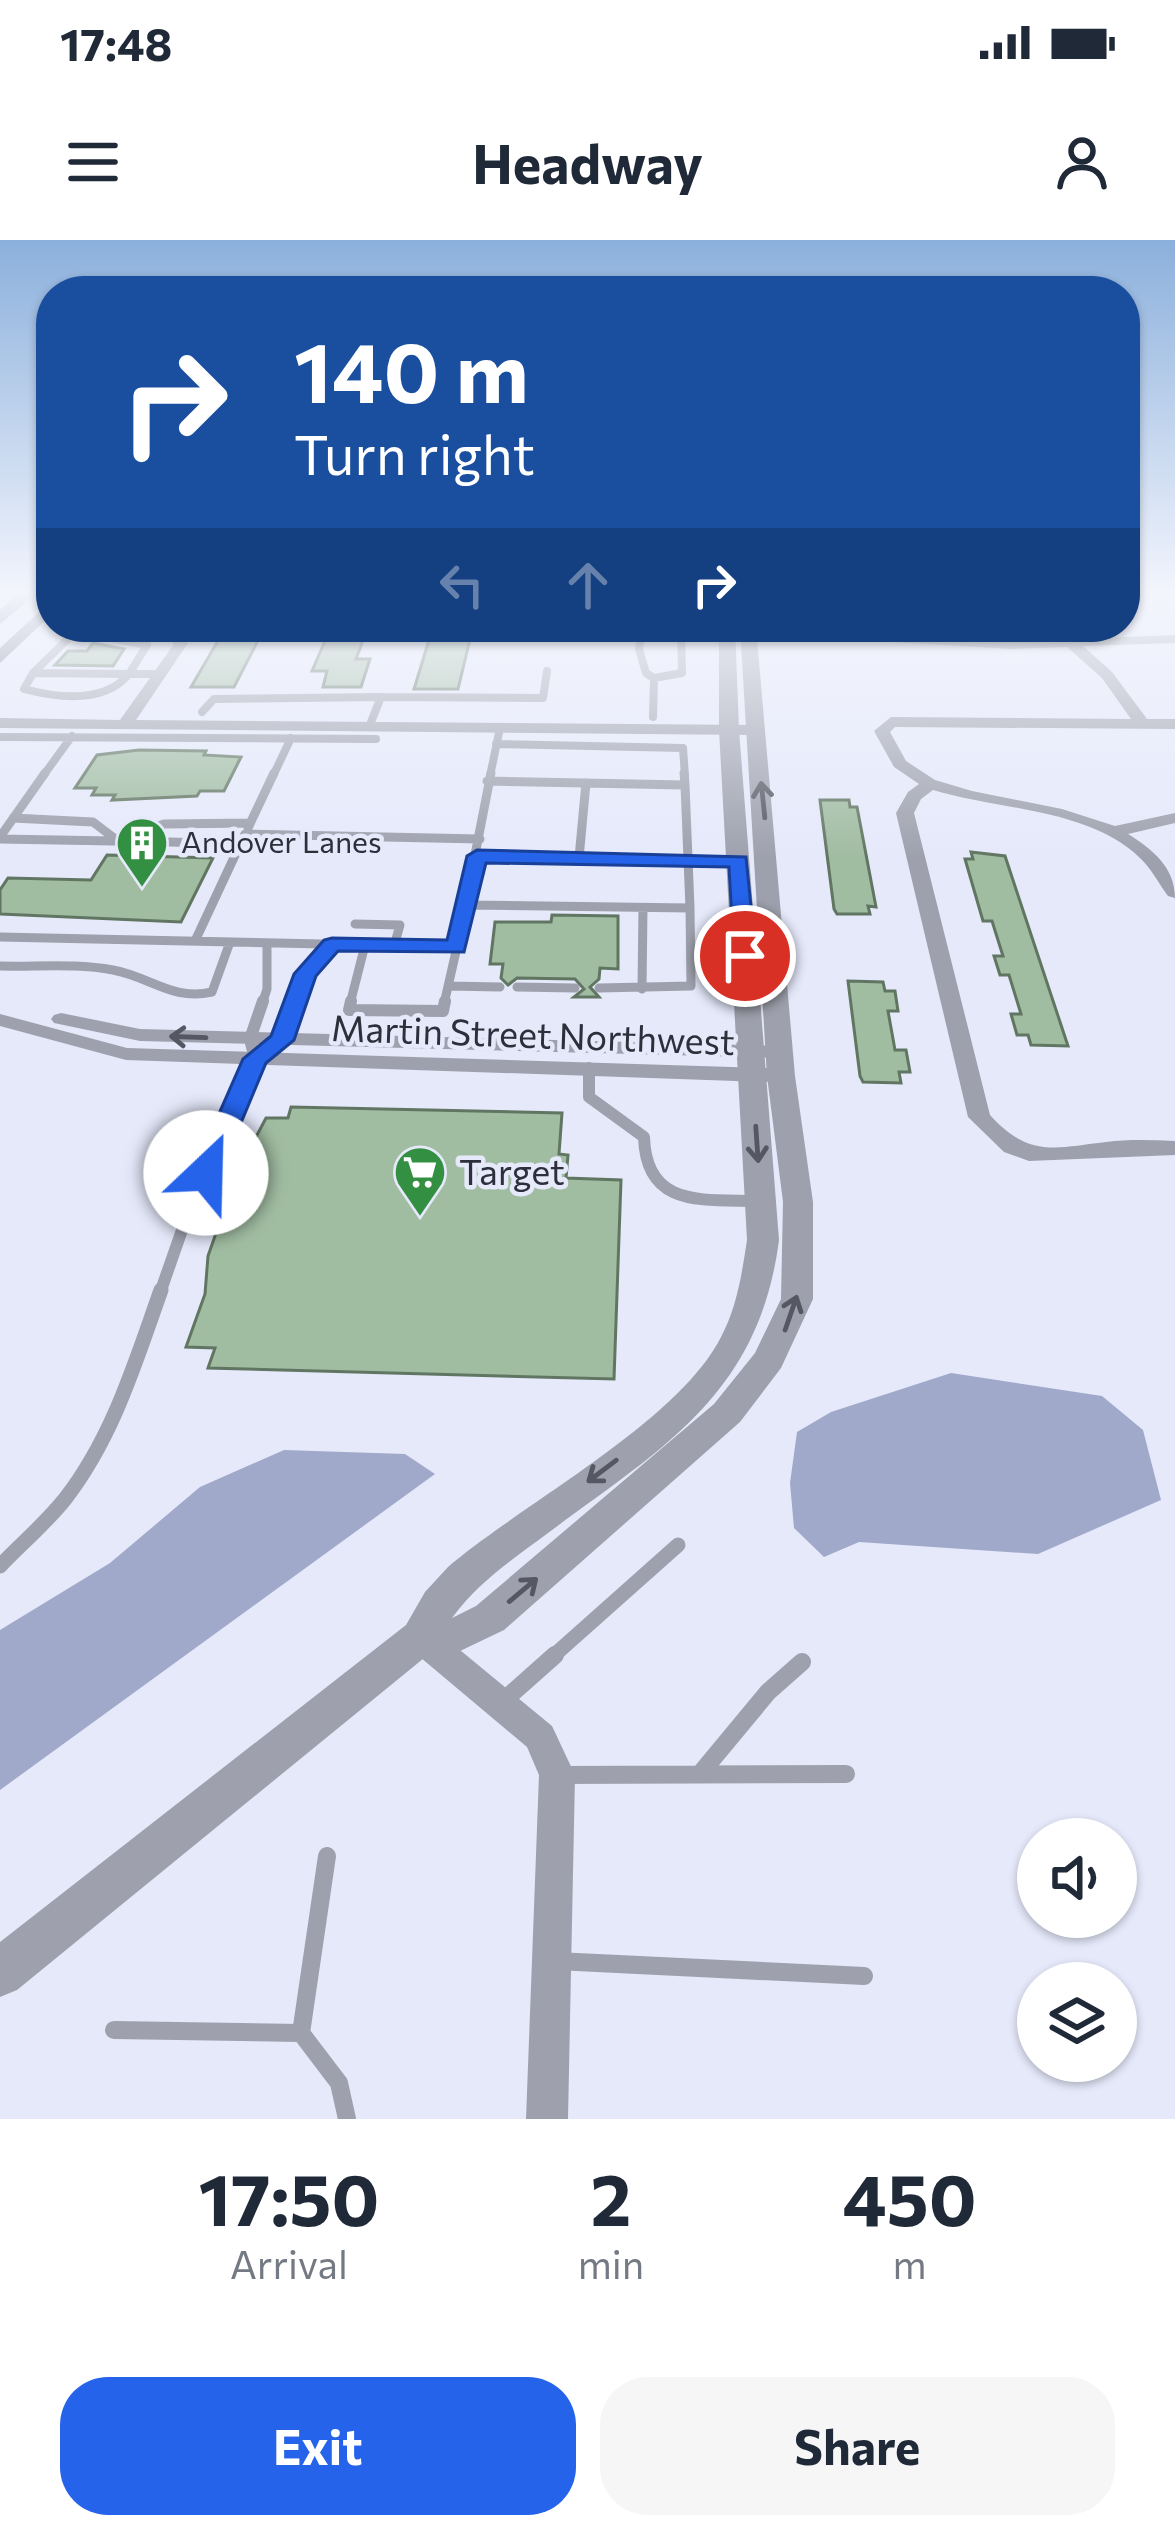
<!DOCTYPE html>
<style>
:root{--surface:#fff;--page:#f6f6f7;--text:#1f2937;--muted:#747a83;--accent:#2563eb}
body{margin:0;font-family:Commissioner,sans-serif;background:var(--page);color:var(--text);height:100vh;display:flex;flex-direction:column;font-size:45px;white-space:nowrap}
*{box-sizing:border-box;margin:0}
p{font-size:39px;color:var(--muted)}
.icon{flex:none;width:66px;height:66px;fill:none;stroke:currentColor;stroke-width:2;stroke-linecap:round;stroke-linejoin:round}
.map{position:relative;height:1879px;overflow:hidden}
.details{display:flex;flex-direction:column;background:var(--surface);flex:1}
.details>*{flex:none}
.top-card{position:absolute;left:36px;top:36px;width:1104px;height:366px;border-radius:48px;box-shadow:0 3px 9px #0004;background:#1a4fa0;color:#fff;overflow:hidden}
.fabs{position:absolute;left:1017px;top:1578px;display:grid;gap:24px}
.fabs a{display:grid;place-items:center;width:120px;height:120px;border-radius:50%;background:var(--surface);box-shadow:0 3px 9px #0004;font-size:60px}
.pin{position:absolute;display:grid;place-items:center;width:102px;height:102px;color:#fff;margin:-51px;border:6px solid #fff;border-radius:50%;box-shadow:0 3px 12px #0007}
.me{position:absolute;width:132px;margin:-66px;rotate:24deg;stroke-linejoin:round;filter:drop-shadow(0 0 9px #0008)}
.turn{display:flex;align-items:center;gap:42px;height:252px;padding:0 60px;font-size:54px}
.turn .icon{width:156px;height:156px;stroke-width:2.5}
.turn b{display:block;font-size:84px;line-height:102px}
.lanes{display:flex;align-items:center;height:114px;padding:0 60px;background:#0003;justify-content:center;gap:60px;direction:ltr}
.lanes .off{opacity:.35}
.eta{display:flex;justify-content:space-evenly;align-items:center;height:204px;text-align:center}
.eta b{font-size:72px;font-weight:700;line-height:84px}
.cta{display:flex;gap:24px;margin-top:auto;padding:24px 60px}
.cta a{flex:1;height:138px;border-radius:48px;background:var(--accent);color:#fff;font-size:48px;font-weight:700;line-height:138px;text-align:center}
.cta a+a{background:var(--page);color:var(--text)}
.status{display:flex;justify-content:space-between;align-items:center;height:84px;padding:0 60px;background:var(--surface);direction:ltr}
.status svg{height:33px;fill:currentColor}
header{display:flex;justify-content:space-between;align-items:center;height:156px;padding:0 60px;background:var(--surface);font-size:54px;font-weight:700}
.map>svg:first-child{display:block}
.water{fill:#a1a9ca}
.building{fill:#a0bca1;stroke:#617662;stroke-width:3}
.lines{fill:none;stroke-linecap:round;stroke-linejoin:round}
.service-far4{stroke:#9ea1ad;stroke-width:8}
.service-far3{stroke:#9ea1ad;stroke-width:9}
.service-far2{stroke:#9ea1ad;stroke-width:12}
.service-far1{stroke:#9ea1ad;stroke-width:15}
.service{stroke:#9ea1ad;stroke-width:18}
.minor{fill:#9ea1ad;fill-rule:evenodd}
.tertiary{fill:#9ea1ad;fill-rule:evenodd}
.secondary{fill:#797e8f;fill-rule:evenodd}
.oneway{stroke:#555762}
.route{fill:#2563eb;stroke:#184099;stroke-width:3}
.labels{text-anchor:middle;stroke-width:9;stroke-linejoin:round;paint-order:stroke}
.far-poi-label{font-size:30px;fill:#2d2f3a;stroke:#e5e9fa;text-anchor:start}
.street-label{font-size:36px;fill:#2d2f3a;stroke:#e5e9fa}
.poi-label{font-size:36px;fill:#2d2f3a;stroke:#e5e9fa;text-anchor:start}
</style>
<div class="status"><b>17:48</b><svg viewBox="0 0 49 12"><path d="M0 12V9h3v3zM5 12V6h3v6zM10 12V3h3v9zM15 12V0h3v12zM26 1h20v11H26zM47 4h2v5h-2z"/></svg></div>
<header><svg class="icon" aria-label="menu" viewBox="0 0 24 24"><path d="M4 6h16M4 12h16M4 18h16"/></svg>Headway<svg class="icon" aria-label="person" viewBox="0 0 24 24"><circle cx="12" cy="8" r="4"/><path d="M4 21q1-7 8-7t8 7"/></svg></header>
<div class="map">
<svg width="1175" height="1879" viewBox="0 0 1175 1879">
<rect width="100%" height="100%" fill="#e5e9fa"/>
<path class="water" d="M 951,1133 L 1102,1156 L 1143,1190 L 1161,1260 L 1038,1314 L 859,1302 L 824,1317 L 794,1288 L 790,1243 L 797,1192 L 831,1172 Z
M 284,1210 L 405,1214 L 435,1234 L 0,1550 L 0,1390 L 110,1323 L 200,1247 Z"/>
<path class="building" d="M 226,387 L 265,387 L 234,447 L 191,447 Z
M 331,387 L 368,387 L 356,419 L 370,419 L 361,447 L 323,447 L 327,431 L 312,431 Z
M 433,387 L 473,387 L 458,449 L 414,449 Z
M 93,403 L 124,409 L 113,426 L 55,425 L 68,411 L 87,411 Z
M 139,510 L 206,511 L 204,515 L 241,517 L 224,551 L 200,551 L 197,556 L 112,560 L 115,555 L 92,555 L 96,548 L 75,548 L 97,515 Z
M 820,560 L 849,560 L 850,567 L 857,567 L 876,667 L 868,666 L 870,674 L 837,674 L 834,669 Z
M 971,612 L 1005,616 L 1068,806 L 1031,805 L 1028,795 L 1017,795 L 1011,774 L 1021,774 L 1009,735 L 1000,735 L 994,716 L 1003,716 L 992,681 L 983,681 L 965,619 L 973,619 Z
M 107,615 L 213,618 L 181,682 L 0,674 L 0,650 L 8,638 L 91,640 Z
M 552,675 L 618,676 L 618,729 L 600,728 L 599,739 L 590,747 L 599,757 L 574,757 L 584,749 L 575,739 L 517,738 L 508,745 L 501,738 L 503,724 L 490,724 L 495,682 L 551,682 Z
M 848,741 L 883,742 L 885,751 L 895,751 L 898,771 L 888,771 L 895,810 L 906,810 L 910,832 L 899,832 L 901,843 L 863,842 L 860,836 Z
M 291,867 L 562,873 L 559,914 L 568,915 L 566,938 L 621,940 L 614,1139 L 208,1128 L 215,1108 L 186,1107 L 205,1054 L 208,1016 L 237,933 L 266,878 L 288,878 Z"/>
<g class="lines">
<path class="service-far4" d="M 643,387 L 639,409 L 646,433 L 654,438 L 653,477
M 33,433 L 129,434
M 33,433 L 24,449 C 58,458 104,464 129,434
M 33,433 L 76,391 L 147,405 L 129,434
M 129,434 L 161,434
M 654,438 L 682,433 L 681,387
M 202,472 L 214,459 L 381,457
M 369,487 L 381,457 L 543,458 L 547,431
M 0,497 L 376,499
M 496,504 L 683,508 L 685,536
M 43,536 L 72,496
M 273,536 L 291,498
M 490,536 L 500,488"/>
<path class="service-far3" d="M 487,541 L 685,545 L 684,533
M 13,578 L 93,582 L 118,601 L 164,584 L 250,583
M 248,588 L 274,533
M 0,597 L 45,533
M 0,599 L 114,601
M 134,601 L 241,604
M 477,617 L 742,621
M 579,618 L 586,543
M 464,665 L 690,668 L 685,545
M 355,684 L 400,685 L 394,706
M 0,697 L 457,707 L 491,533
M 195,701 L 245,594 L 480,599
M 0,726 C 37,727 76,723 113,730 C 151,737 172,761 212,752 L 230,702
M 448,746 L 500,747
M 517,747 L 575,748
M 599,748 L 691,746 L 690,668
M 642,749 L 643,668
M 262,764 L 267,749 L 267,703
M 294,764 L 305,734 L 332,704
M 350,764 L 365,705
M 444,764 L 457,707"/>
<path class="service-far2" d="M 351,761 L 349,770 L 443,771 L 445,761
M 255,819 L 250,799 L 263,761
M 589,828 L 589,857 L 644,897 C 646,969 704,959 759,961
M 160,1053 L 189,970 L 255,819 L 282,800 L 296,761"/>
<path class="service-far1" d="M 0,1326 C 21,1304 46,1283 65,1259 C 113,1197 135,1123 161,1050
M 551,1418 L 678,1305"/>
<path class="service" d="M 502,1462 L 555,1415
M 700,1534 L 768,1452 L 802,1422
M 559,1535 L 846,1534
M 556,1721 L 864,1736
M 114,1790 L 301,1793 L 339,1843 L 347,1879
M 301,1793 L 327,1616"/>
<path class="minor" d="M 144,387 L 172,387 L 188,403 L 136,480 L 755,485 L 763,490 L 755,495 L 0,488 L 0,478 L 120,480 L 174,404 L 162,393 Z
M 1046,387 L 1061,387 L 1074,399 L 1175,395 L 1175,403 L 1083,406 L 1112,432 L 1147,479 L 1175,479 L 1175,489 L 895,487 L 890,492 L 906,521 L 935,540 L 972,551 L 1062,569 L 1115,586 L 1175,573 L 1175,583 L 1128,594 C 1152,609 1175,627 1175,658 L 1168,656 C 1159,644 1151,628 1140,618 C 1088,568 998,570 933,550 L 921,559 L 914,573 L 990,875 C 1029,918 1054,908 1106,902 C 1129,899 1152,900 1175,901 L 1175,915 L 1029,921 L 1004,912 L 968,877 L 896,573 L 908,552 L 919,544 L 894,527 L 874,491 L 891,477 L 1131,479 L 1102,438 L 1067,407 L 1011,409 L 875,401 L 868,397 L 875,393 L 1011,401 L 1059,399 Z
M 61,773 L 140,789 L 781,806 L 792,812 L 781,818 L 140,801 L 54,783 L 51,779 L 54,775 Z
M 0,774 L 127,808 L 767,828 L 778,835 L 767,842 L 126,820 L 0,786 Z
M 420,1383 L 432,1387 L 552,1486 L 575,1535 L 568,1879 L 526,1879 L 539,1535 L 527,1507 L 408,1407 L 404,1397 L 408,1387 Z"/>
<path class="tertiary" d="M 719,387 L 735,387 L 739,490 L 779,1000 C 759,1154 664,1207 548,1293 C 513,1319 477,1343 452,1378 L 476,1366 L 714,1164 L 755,1113 L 781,1059 L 783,962 L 767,836 L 740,387 L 756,387 L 795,836 L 813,962 L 813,1059 L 781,1128 L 740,1182 L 504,1390 L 458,1412 L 429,1414 L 17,1750 L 0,1757 L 0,1702 L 406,1385 L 425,1352 L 448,1327 C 523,1263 678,1182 721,1097 C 737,1067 742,1033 747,1000 L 719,490 Z"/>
<path class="secondary" d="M 17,355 L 35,355 L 0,384 L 0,370 Z
M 51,361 L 51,375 L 0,423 L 0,408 Z"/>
</g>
<defs><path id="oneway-shaft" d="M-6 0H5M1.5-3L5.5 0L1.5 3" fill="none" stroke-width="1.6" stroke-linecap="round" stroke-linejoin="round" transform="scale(3)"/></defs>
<g class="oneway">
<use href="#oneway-shaft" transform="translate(763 560) rotate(-96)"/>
<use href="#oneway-shaft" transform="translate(188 797) rotate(-178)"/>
<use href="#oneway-shaft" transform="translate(757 904) rotate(86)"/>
<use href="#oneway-shaft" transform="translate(791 1073) rotate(-71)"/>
<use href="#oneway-shaft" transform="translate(602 1231) rotate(143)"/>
<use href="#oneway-shaft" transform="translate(523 1350) rotate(-40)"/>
</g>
<linearGradient id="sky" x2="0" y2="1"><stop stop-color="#8bb0dc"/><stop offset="0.57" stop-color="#f3f5fd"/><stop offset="1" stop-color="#f3f5fd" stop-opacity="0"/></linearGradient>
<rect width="1175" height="618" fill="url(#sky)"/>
<path class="route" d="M 477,610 L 746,617 L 756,716 L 745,723 L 734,716 L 729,627 L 486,623 L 464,712 L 338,711 L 316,736 L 294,800 L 266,823 L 220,933 L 216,939 L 196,939 L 193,933 L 243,819 L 271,796 L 294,734 L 324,700 L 332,698 L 447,700 L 467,616 Z"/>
<defs>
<g id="building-pin" transform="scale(2.7)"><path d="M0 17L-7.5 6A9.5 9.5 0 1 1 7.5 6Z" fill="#339043" stroke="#e5e9fa"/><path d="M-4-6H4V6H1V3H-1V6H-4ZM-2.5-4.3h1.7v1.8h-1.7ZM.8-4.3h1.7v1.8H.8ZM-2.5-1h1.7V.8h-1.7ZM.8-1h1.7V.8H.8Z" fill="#fff"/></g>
<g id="supermarket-pin" transform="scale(2.7)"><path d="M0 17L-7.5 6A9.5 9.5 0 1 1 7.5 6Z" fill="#339043" stroke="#e5e9fa"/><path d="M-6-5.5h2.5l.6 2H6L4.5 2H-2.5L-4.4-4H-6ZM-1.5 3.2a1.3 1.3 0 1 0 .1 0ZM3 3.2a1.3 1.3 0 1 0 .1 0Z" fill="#fff"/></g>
</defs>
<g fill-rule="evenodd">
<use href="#building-pin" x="142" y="603"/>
<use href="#supermarket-pin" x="420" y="932"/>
</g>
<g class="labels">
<g class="far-poi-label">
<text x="181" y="613">Andover Lanes</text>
</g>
<g class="street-label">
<text transform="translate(533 795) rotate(2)" y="13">Martin Street Northwest</text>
</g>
<g class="poi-label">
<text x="459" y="945">Target</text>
</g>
</g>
</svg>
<div class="fabs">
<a><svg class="icon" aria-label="sound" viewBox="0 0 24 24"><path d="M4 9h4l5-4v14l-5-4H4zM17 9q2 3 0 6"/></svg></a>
<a><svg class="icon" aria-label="layers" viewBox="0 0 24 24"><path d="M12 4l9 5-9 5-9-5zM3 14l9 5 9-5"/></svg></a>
</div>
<div class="pin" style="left:745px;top:716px;background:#d93025"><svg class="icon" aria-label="arrive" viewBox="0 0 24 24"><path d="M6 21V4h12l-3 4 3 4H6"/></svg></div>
<svg class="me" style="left:206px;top:933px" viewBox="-20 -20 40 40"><circle r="19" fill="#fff"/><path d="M0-13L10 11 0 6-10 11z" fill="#2563eb"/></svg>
<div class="top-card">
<div class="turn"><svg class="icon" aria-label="right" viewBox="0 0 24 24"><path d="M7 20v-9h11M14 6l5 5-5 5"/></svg><div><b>140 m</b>Turn right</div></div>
<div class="lanes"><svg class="icon off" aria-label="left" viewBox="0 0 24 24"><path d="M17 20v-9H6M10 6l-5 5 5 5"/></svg><svg class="icon off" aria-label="ahead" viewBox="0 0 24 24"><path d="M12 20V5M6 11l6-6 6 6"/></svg><svg class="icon" aria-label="right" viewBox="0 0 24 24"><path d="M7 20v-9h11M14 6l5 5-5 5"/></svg></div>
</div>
</div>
<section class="details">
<div class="eta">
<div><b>17:50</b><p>Arrival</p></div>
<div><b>2</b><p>min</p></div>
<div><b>450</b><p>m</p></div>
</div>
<div class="cta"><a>Exit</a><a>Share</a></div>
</section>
